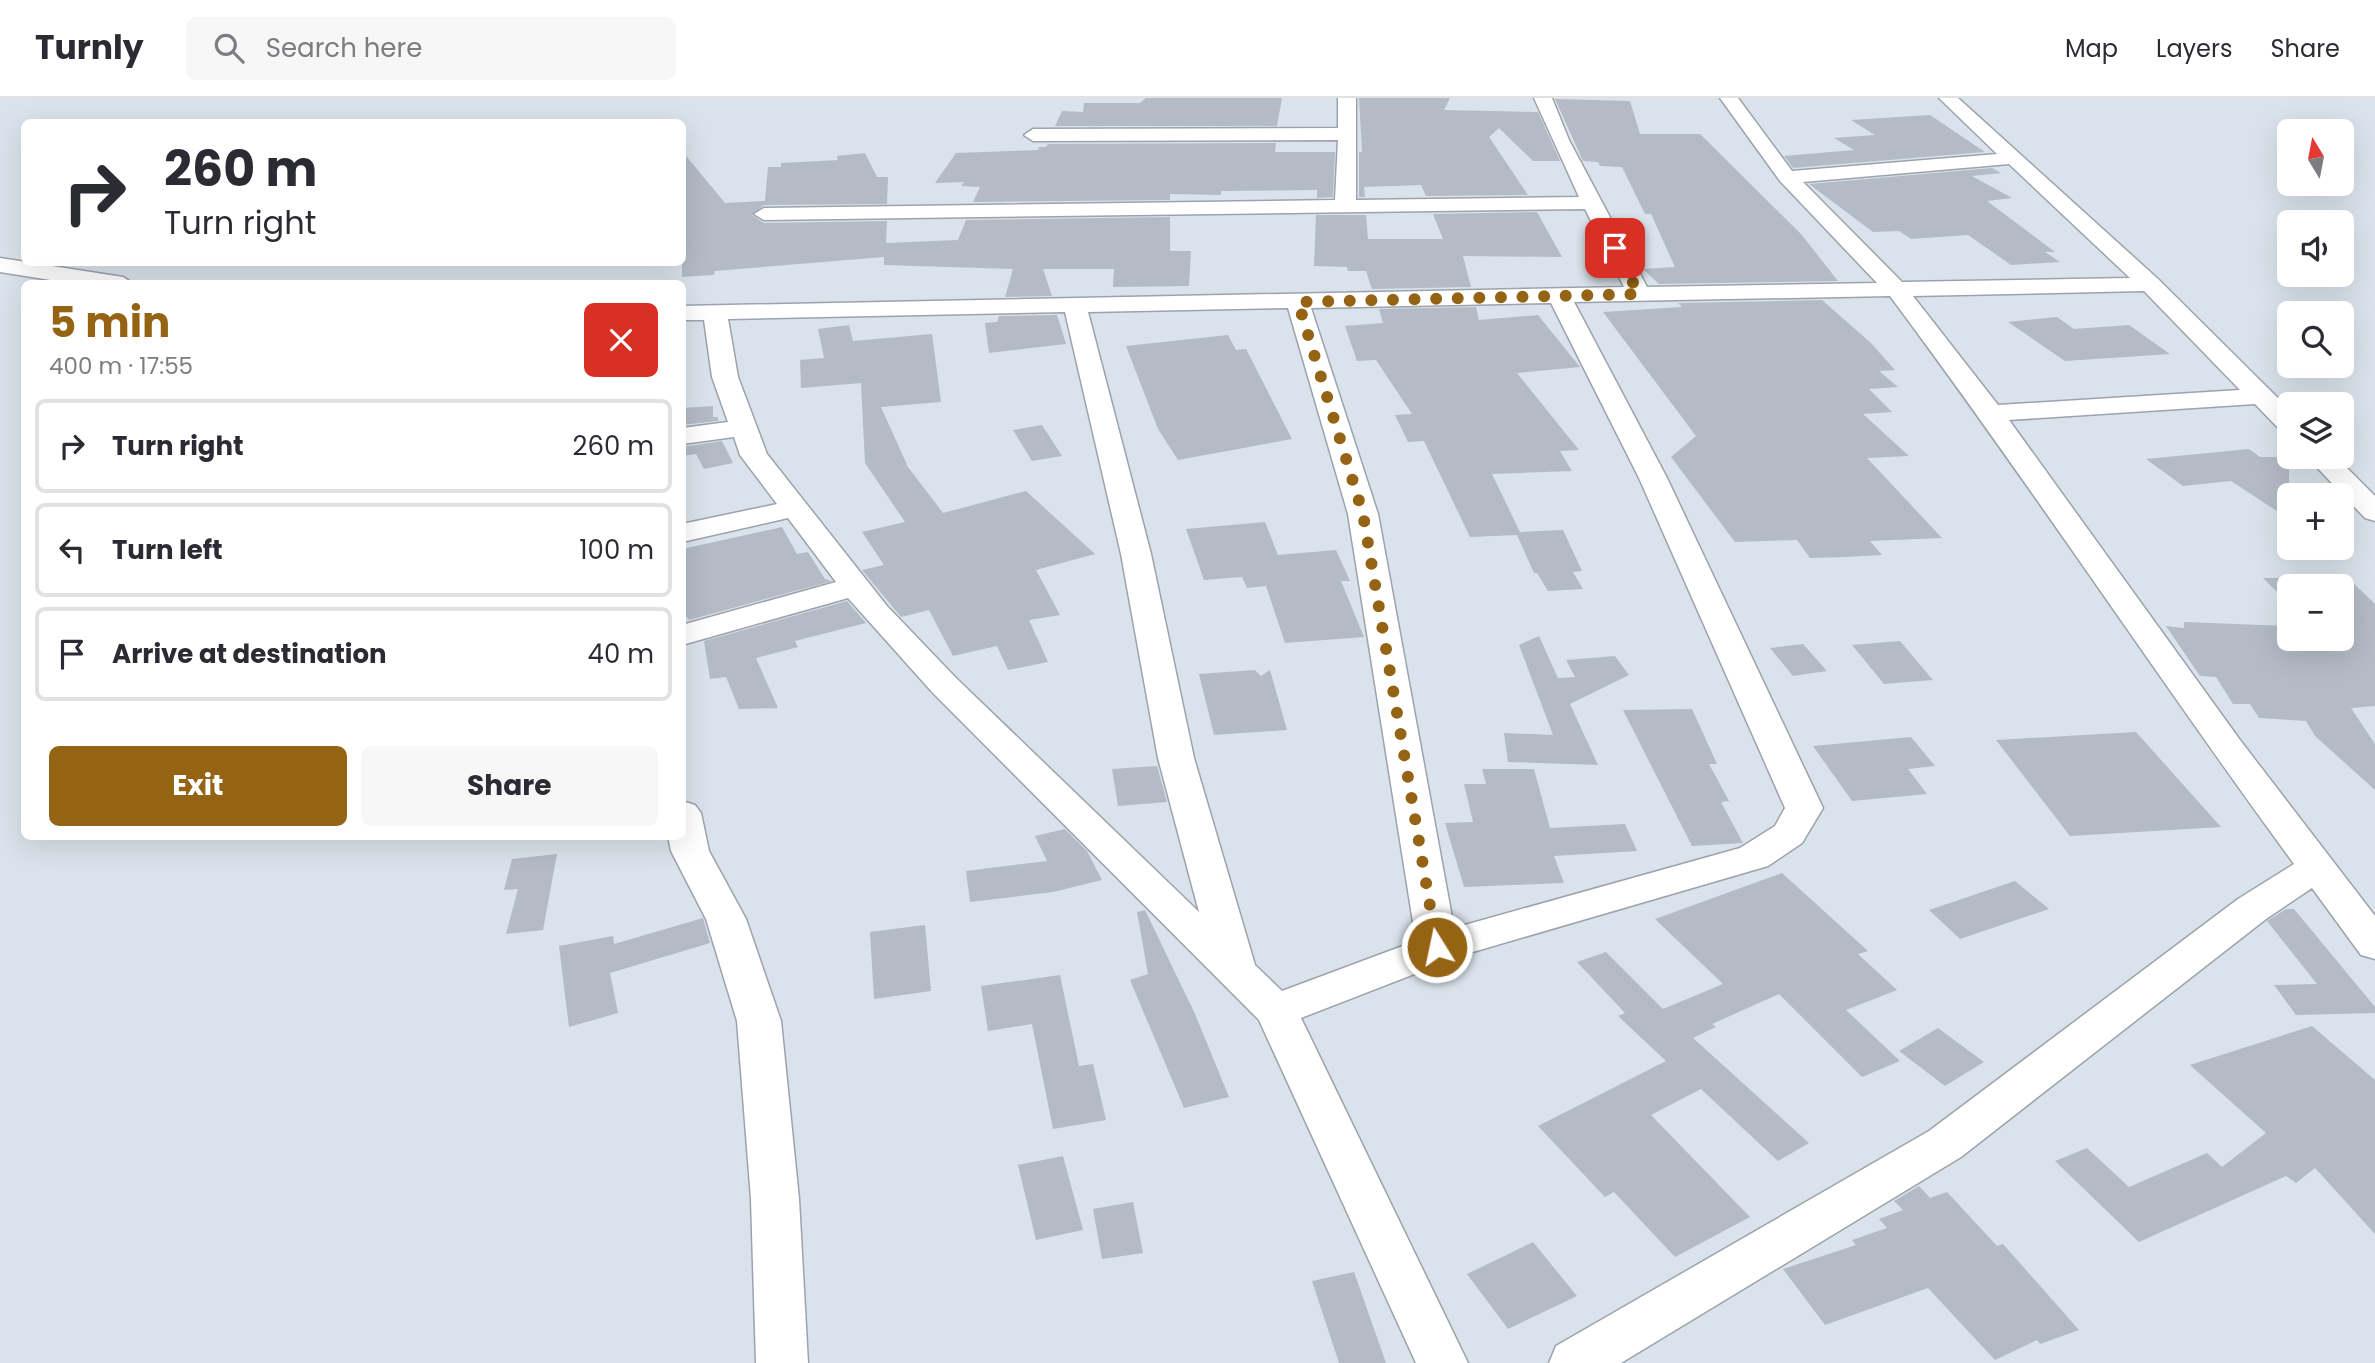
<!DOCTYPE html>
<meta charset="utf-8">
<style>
:root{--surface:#fff;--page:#f7f7f7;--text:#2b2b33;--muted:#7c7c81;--line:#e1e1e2;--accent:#946313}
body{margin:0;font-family:Poppins,sans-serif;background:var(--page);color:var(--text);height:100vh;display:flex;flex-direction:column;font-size:26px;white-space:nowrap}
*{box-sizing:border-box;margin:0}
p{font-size:23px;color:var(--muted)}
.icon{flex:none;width:38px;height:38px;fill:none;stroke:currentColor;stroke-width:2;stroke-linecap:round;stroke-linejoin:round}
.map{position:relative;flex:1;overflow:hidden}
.drawer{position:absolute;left:21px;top:182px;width:665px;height:560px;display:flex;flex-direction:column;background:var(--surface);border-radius:10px;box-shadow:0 7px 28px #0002}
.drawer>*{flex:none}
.top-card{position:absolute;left:21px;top:21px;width:665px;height:147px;border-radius:10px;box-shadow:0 7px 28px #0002;background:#fff;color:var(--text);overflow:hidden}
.needle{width:46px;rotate:350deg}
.controls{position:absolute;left:2277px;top:21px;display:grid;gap:14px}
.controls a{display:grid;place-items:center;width:77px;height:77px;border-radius:10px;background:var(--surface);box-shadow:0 7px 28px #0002;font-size:35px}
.pin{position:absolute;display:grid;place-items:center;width:60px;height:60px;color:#fff;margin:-30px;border-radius:14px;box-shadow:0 4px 10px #0006}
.me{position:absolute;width:77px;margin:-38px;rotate:350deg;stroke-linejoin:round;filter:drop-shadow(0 0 5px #0008)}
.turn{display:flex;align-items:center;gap:24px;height:147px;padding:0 28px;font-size:32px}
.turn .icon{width:91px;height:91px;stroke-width:2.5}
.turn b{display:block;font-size:49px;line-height:60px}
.round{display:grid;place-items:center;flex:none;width:74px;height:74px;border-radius:10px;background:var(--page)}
.head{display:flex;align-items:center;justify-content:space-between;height:119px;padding:0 28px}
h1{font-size:42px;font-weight:700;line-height:52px;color:var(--accent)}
.primary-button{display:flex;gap:14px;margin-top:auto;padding:14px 28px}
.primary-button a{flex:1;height:80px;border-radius:10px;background:var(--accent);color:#fff;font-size:28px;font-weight:700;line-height:80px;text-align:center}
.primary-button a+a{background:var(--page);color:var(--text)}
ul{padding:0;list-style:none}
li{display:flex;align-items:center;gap:21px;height:94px;margin:0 14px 10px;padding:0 14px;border:4px solid var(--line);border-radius:10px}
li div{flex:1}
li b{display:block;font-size:26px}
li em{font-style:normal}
header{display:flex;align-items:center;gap:42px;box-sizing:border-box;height:98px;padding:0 35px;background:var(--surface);border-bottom:2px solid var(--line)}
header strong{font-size:33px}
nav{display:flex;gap:38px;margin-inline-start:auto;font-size:24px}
.search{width:490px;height:63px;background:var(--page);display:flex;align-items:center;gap:18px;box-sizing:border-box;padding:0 24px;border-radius:10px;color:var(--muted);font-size:26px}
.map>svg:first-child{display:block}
.building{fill:#b4bbc5}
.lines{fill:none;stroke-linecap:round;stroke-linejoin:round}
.minor-casing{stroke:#9ca3ac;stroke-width:3}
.minor{fill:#fff;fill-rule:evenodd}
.route{stroke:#946313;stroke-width:12;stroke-dasharray:0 21.6}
</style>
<header>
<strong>Turnly</strong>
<div class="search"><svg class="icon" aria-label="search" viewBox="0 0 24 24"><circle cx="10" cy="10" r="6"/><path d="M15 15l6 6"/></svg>Search here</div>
<nav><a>Map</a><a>Layers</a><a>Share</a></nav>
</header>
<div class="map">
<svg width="2375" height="1265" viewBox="0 0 2375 1265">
<rect width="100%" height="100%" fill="#dae2eb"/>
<path class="building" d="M 1146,0 L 1282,0 L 1277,28 L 1055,28 L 1062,13 L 1083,14 L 1084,5 L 1140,5 Z
M 1359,0 L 1450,0 L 1444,12 L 1538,14 L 1560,63 L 1533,63 L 1499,30 L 1489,39 L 1528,97 L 1426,98 L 1421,87 L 1364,89 L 1365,99 L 1359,99 L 1359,54 L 1362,54 Z
M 1555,1 L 1630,3 L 1640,36 L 1700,36 L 1801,136 L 1838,183 L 1659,186 L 1643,171 L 1675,169 L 1651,116 L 1645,116 L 1622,69 L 1600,68 L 1598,64 L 1583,63 Z
M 1930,17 L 1985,54 L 1793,70 L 1784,58 L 1854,52 L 1834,40 L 1875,37 L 1851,22 Z
M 1276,45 L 1275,54 L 1335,54 L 1333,99 L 1317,100 L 1317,92 L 1221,93 L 1221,97 L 1170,96 L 1170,102 L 973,104 L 980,89 L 961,88 L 964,84 L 935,85 L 956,55 L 1038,52 L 1039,49 L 1046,49 L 1048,46 Z
M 682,53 L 725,105 L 765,103 L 768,69 L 781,69 L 781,65 L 838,62 L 837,58 L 865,55 L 877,79 L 888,79 L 887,106 L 764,107 L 752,117 L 764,125 L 887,123 L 886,145 L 958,142 L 966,122 L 1170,119 L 1170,153 L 1191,153 L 1189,188 L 1113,189 L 1114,171 L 1043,171 L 1052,198 L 1005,199 L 1013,171 L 884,167 L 884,159 L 715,173 L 714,177 L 682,179 Z
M 1992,70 L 2001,75 L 1972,78 L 2012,100 L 1987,103 L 2055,154 L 2045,154 L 2060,164 L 2011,167 L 1968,137 L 1911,141 L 1899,133 L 1873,134 L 1809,86 Z
M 1537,114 L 1562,159 L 1463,158 L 1471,189 L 1372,191 L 1366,173 L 1348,173 L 1347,169 L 1314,168 L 1316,117 L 1366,117 L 1368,141 L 1443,141 L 1433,116 Z
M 1822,202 L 1871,245 L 1895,272 L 1879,273 L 1898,289 L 1869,291 L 1892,314 L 1863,316 L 1909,358 L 1867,360 L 1942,440 L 1870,443 L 1882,457 L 1846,459 L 1810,460 L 1797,442 L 1735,444 L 1671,359 L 1696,338 L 1603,214 L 1682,209 L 1678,205 Z
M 1476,209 L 1479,222 L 1538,217 L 1580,269 L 1517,275 L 1579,352 L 1560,353 L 1572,373 L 1492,376 L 1520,434 L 1563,432 L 1582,473 L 1573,474 L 1583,491 L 1548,493 L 1537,475 L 1534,475 L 1517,437 L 1470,439 L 1424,343 L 1408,344 L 1395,317 L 1412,316 L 1376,262 L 1357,263 L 1345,228 L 1383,225 L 1379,211 Z
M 1057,217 L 1066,246 L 989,255 L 985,225 L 997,224 L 999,218 Z
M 2057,219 L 2074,231 L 2129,227 L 2170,256 L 2065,263 L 2008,224 Z
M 849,227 L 853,243 L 932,236 L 941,304 L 881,309 L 908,369 L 943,415 L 1026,393 L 1095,456 L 1036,472 L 1060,517 L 1029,522 L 1048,564 L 1008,572 L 997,548 L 953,558 L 929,512 L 901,519 L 862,472 L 884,467 L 862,434 L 905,424 L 865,365 L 861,285 L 801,290 L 800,262 L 824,260 L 818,231 Z
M 1228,237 L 1236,252 L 1246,251 L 1292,341 L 1178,362 L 1158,331 L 1126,248 Z
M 713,308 L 713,319 L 718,319 L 718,323 L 682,327 L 682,310 Z
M 1042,327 L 1062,358 L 1032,363 L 1013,332 Z
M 722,343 L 733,365 L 704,371 L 696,356 L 682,358 L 682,349 Z
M 2249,351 L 2260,359 L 2289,359 L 2289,421 L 2231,383 L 2183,388 L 2146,361 Z
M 1265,424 L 1278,457 L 1336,452 L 1350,483 L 1341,483 L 1364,539 L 1285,545 L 1266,488 L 1247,490 L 1242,479 L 1204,482 L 1186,431 Z
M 782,429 L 797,456 L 808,454 L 825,481 L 832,483 L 689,522 L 682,513 L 682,451 Z
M 2263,480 L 2348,480 L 2375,506 L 2375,608 L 2351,610 L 2375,646 L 2375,692 L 2315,638 L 2306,623 L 2259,620 L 2250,606 L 2233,606 L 2216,579 L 2200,578 L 2166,528 L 2184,530 L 2184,524 L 2289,528 L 2289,541 L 2342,541 L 2342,488 L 2289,488 L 2289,506 Z
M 847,503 L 866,525 L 795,543 L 798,549 L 756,560 L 778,610 L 739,611 L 726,579 L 710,581 L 704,543 Z
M 1539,538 L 1558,580 L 1575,579 L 1566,562 L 1615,558 L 1629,577 L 1570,606 L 1598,667 L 1508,664 L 1504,635 L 1553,637 L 1519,547 Z
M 1900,543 L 1933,582 L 1884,586 L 1852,547 Z
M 1803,546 L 1827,573 L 1793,578 L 1770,550 Z
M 1255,572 L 1261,578 L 1270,572 L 1287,632 L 1214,637 L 1199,576 Z
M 1692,611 L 1717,666 L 1709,666 L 1729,703 L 1721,704 L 1743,745 L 1692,748 L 1623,612 Z
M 2136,634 L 2221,729 L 2070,738 L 1996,642 Z
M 1911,639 L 1935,668 L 1908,671 L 1927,696 L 1852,703 L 1813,648 Z
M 1157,668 L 1167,704 L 1118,708 L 1112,671 Z
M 1482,671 L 1534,671 L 1550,730 L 1625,726 L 1637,753 L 1554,758 L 1564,785 L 1464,789 L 1445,725 L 1473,724 L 1464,686 L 1486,686 Z
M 1065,731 L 1087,753 L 1102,782 L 1053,794 L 970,804 L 966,773 L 1047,763 L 1035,738 Z
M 557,756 L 543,832 L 506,836 L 518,791 L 504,792 L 512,761 Z
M 1782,775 L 1868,853 L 1858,856 L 1897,892 L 1846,912 L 1900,963 L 1862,979 L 1779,896 L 1712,926 L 1716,929 L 1693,940 L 1809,1045 L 1778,1063 L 1701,991 L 1651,1017 L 1750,1119 L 1675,1159 L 1614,1094 L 1605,1099 L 1538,1028 L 1666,963 L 1618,918 L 1625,915 L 1577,864 L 1606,854 L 1663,911 L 1723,886 L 1655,821 Z
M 2015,783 L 2049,811 L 1960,841 L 1929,812 Z
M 2286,811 L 2294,811 L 2375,909 L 2375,915 L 2296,917 L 2274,887 L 2317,886 L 2267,823 Z
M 1145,812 L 1195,916 L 1229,999 L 1184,1010 L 1130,882 L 1148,876 L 1137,814 Z
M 703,820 L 710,845 L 610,875 L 618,915 L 569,929 L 559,848 L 613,838 L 614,846 Z
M 925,827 L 931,893 L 874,901 L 870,834 Z
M 1060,877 L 1079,968 L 1093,966 L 1106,1022 L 1053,1031 L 1032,926 L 988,933 L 981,888 Z
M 2312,928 L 2375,982 L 2375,1136 L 2315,1070 L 2296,1085 L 2286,1078 L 2139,1144 L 2055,1063 L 2087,1050 L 2129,1089 L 2207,1055 L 2222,1069 L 2266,1035 L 2190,967 Z
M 1938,930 L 1984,964 L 1945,988 L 1899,953 Z
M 1063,1058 L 1083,1132 L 1036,1142 L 1018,1067 Z
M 1919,1088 L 1930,1100 L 1947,1094 L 1997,1148 L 2003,1146 L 2079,1232 L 2040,1246 L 2037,1242 L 1995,1262 L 1928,1190 L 1825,1227 L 1783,1171 L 1856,1147 L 1852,1142 L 1887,1130 L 1879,1121 L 1903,1112 L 1894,1103 Z
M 1133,1104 L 1143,1155 L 1102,1161 L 1093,1111 Z
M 1533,1144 L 1577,1198 L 1508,1231 L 1467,1176 Z
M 1354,1174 L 1386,1265 L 1339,1265 L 1312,1183 Z"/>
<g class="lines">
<g class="minor-casing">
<path id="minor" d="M 1338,0 L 1356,0 L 1356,102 L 1579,99 L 1534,0 L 1552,0 L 1569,42 L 1647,189 L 1877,185 L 1780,83 L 1720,0 L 1738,0 L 1792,73 L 1997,56 L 1939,0 L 1958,0 L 2158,181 L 2289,311 L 2289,334 L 2280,332 L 2255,306 L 2009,322 L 2240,642 L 2375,818 L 2375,861 L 2361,857 L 2312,790 L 2266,821 L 1961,1059 L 1621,1265 L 1549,1265 L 1556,1248 L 1929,1033 L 2238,801 L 2294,766 C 2156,578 2029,384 1890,198 L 1574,204 L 1667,380 L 1823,710 L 1802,745 L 1768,768 L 1466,856 L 1301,920 L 1468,1265 L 1416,1265 L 1259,922 L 932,594 L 848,500 L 682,547 L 682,527 L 836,484 L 788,420 L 682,444 L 682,426 L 777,406 L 740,357 L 734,339 L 682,346 L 682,330 L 728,324 L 712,279 L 704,222 L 682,222 L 682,208 L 1624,189 L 1585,111 L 764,122 L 754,116 L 764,110 L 1335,102 L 1338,42 L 1033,43 L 1024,37 L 1033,31 L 1338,30 ZM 2009,66 L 2130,180 L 1902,184 L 1803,84 ZM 2144,193 L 2240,292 L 1998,307 L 1913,198 ZM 1551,205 L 1639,380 L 1785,710 L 1775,728 L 1740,750 L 1454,830 L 1378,416 L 1311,210 ZM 1288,210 L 1348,416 L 1416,843 L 1282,893 L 1255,867 L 1194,660 L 1151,456 L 1088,214 ZM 1065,214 L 1121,456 L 1158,660 L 1199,814 L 956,580 L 887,508 L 767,356 L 738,279 L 728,221 Z
M 0,160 L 123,179 L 134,186 L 76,186 L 0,174 Z
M 2307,359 L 2336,359 L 2375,398 L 2375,423 L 2365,420 Z
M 682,703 L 695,707 L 701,715 L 709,753 L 746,821 L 781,923 L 799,1101 L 808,1265 L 756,1265 L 751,1101 L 737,923 L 706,821 L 671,753 L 668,738 L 682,738 Z"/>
</g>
<use href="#minor" class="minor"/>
</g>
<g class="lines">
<path class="route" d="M 1437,849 L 1363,416 L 1298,204 L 1639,196 L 1615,150"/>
</g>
</svg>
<div class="controls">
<a><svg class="needle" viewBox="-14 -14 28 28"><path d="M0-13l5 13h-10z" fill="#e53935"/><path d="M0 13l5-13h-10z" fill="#7c7c81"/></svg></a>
<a><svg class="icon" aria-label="sound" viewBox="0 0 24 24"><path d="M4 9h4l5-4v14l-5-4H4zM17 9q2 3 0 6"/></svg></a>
<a><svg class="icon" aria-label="search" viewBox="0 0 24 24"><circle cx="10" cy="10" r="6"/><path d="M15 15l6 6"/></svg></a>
<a><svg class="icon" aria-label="layers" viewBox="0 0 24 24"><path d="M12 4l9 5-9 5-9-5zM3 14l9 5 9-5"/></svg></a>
<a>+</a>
<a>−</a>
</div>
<div class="pin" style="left:1615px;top:150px;background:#d93025"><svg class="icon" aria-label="arrive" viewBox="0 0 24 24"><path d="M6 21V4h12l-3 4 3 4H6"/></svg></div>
<svg class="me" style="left:1437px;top:849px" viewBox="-20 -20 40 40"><circle r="17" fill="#946313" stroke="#fff" stroke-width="3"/><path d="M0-11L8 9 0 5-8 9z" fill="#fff"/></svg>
<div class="top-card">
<div class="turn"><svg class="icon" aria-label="right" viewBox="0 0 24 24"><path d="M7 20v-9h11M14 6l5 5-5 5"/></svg><div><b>260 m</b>Turn right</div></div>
</div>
<section class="drawer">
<div class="head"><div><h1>5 min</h1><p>400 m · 17:55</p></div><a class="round" style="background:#d93025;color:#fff"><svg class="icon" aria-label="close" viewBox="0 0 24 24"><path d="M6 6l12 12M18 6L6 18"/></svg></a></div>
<ul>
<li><svg class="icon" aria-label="right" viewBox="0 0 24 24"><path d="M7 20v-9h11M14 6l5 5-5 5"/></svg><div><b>Turn right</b></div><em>260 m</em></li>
<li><svg class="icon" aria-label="left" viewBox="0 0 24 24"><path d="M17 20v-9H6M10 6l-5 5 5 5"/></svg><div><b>Turn left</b></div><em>100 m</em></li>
<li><svg class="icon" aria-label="arrive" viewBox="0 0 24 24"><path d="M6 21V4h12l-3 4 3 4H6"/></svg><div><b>Arrive at destination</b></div><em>40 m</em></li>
</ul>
<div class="primary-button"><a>Exit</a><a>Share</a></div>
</section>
</div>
